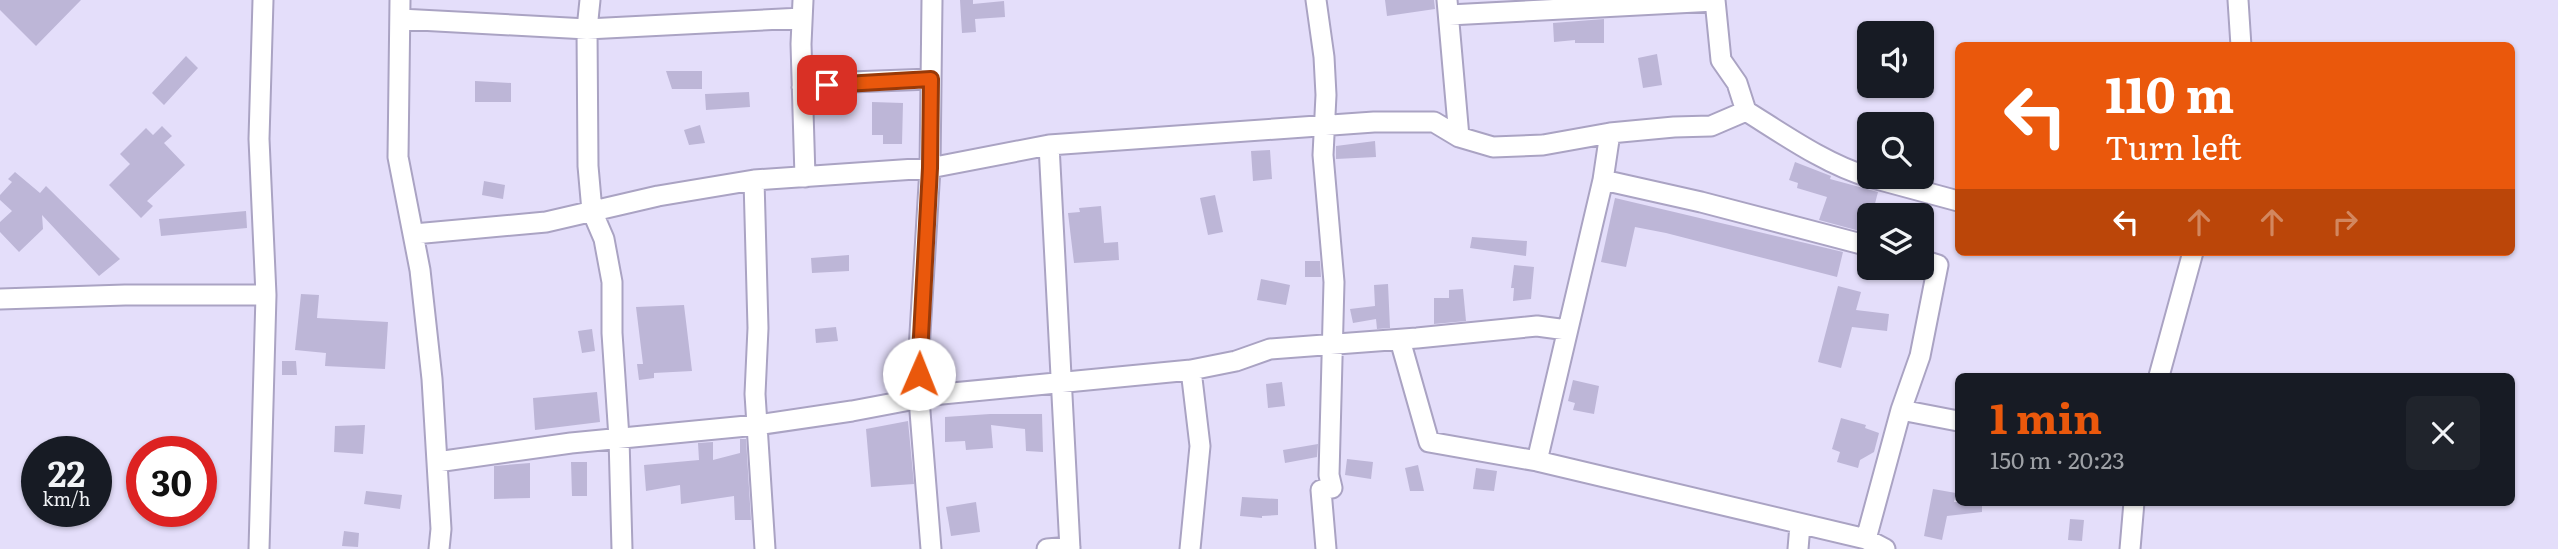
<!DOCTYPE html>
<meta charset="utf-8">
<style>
:root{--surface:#171b24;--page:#20242c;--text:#f1f3f6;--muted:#9ea1a6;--accent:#ea580c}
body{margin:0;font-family:Literata,serif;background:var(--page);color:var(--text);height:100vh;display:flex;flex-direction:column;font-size:26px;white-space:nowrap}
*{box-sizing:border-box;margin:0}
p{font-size:23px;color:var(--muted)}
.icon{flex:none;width:38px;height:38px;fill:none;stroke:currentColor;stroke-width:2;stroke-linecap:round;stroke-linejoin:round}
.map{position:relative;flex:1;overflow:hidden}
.details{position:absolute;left:1955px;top:373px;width:560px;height:133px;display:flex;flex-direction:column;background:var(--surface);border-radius:10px;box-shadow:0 2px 5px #0004}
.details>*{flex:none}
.top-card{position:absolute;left:1955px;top:42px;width:560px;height:214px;border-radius:10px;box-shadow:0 2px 5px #0004;background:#ea580c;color:#fff;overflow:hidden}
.buttons{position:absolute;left:1857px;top:21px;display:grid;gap:14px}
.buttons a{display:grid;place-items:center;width:77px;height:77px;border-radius:10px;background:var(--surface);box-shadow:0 2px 5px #0004;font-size:35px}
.speed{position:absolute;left:21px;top:436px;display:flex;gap:14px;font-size:35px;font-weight:700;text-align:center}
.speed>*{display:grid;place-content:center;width:91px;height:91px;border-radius:50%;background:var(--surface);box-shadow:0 2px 5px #0004;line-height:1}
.speed small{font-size:18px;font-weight:400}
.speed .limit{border:10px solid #d22;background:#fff;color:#111}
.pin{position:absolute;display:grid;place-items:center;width:60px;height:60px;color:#fff;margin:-30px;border-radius:14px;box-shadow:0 4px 10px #0006}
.me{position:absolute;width:77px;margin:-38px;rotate:1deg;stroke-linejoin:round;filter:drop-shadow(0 0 5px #0008)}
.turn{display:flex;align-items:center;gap:24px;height:147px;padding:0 35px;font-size:32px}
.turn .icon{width:91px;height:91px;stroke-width:2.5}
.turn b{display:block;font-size:49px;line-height:60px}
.lanes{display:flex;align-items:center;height:66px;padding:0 35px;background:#0003;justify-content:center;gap:35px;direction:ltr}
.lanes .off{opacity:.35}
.round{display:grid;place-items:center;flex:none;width:74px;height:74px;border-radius:10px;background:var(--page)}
.head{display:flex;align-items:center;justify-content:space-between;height:119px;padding:0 35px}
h1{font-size:42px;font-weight:700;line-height:52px;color:var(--accent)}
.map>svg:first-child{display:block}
.building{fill:#bdb6d7}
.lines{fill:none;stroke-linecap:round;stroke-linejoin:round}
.street-casing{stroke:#aaa3c3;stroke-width:23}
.street{stroke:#fff;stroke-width:19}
.route-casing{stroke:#983908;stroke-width:18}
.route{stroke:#ea580c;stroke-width:12}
</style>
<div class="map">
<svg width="2558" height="549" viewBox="0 0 2558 549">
<rect width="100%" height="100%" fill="#e4defa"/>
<path class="building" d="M 0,0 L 81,0 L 36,46 L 0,10 Z
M 960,0 L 973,0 L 973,4 L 1004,1 L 1005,17 L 975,19 L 976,32 L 962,33 Z
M 1385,0 L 1434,0 L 1435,9 L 1387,16 Z
M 1604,19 L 1604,43 L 1575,43 L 1575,40 L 1554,42 L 1553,23 Z
M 1657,54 L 1662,85 L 1643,88 L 1638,58 Z
M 186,56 L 198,68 L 164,105 L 152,93 Z
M 666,71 L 702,71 L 702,89 L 672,89 Z
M 475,81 L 511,83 L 511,102 L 475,102 Z
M 749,92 L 750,107 L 706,110 L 705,94 Z
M 872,102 L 903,103 L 902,144 L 883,144 L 883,135 L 872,135 Z
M 700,125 L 705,143 L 689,145 L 684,130 Z
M 162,126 L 172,136 L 164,143 L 185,165 L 147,201 L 153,206 L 141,218 L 109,185 L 130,164 L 120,154 L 146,128 L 153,135 Z
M 1375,141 L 1376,157 L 1336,159 L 1336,146 Z
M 1270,150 L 1272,179 L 1253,181 L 1251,151 Z
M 1795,162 L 1831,176 L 1830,179 L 1878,192 L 1872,215 L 1869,215 L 1867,233 L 1819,220 L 1827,197 L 1797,188 L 1798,183 L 1789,180 Z
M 15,172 L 40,193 L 46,186 L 120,259 L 99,276 L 42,215 L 43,229 L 19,252 L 0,232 L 0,222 L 12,211 L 0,200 L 0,195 L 12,182 L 8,179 Z
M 484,181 L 505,185 L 503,199 L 482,195 Z
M 1215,195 L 1223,232 L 1208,235 L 1200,198 Z
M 1615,198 L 1843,252 L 1837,277 L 1666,233 L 1635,227 L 1626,267 L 1601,262 Z
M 1101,206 L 1104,243 L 1118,242 L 1119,260 L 1074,263 L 1068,213 L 1080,212 L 1079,208 Z
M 246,211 L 247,228 L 161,236 L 159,219 Z
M 1472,237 L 1527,241 L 1526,256 L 1470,248 Z
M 849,255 L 849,271 L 812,273 L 811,258 Z
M 1305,261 L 1320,261 L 1321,277 L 1305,277 Z
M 1514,265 L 1534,267 L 1531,299 L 1513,301 L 1514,288 L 1511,288 Z
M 1261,279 L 1290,285 L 1286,305 L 1257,300 Z
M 1388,284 L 1390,328 L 1377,329 L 1376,319 L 1353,323 L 1350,309 L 1375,306 L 1374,285 Z
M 1838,286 L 1861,292 L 1856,310 L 1889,314 L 1887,331 L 1852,327 L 1841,368 L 1818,362 Z
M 1463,289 L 1466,321 L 1434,324 L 1434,298 L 1449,298 L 1449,290 Z
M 301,294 L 319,295 L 317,318 L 388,322 L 385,369 L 325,366 L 326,353 L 295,350 Z
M 684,305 L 692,371 L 654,373 L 654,378 L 639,380 L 637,364 L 643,364 L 636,307 Z
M 836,327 L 838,341 L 816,343 L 815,329 Z
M 592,329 L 595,351 L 582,353 L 578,331 Z
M 282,361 L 296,361 L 297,375 L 282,375 Z
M 1573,380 L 1599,386 L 1594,414 L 1573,410 L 1575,403 L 1568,401 Z
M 1282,382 L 1285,406 L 1268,408 L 1266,384 Z
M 597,392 L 600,422 L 535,430 L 533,398 Z
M 990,414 L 1042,414 L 1043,452 L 1026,451 L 1025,429 L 991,425 L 993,448 L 966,450 L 965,441 L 945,442 L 945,417 Z
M 1841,418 L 1866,425 L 1865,428 L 1879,433 L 1874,452 L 1860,460 L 1858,468 L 1837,462 L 1840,452 L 1832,449 Z
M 908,421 L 914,484 L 871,487 L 866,429 Z
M 365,425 L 363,454 L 334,452 L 335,426 Z
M 740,439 L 746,439 L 751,520 L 735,520 L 734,496 L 681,504 L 680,485 L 646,491 L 644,465 L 699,460 L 698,443 L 713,442 L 713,460 L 740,453 Z
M 1318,444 L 1317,457 L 1285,463 L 1283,450 Z
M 1347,459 L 1373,462 L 1371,479 L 1345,475 Z
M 571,462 L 587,462 L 587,496 L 572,496 Z
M 530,463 L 530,498 L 494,499 L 494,466 Z
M 1418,465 L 1424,491 L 1410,491 L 1405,468 Z
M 1476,468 L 1497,471 L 1494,491 L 1473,489 Z
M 1933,489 L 1956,493 L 1954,502 L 1982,502 L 1982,512 L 1947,516 L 1942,540 L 1924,536 Z
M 366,491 L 402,495 L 400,509 L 364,504 Z
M 1242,497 L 1278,499 L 1278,515 L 1262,516 L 1262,518 L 1240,516 Z
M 976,502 L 980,532 L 951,536 L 946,507 Z
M 2070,519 L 2084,520 L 2082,541 L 2068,540 Z
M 344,531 L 359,533 L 358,547 L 342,546 Z"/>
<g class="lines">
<g class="street-casing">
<path id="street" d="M 400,0 L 398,157 L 420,270 L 432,379 L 441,529 L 439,549
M 590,0 L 587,29 L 588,166 L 592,211 L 604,239 L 612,282 L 612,333 L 619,438 L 622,549
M 803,0 L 801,44 L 805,177
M 1316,0 L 1324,57 L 1326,95 L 1323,155 L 1334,282 L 1329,475 L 1332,488 L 1321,490 L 1326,549
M 1447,0 L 1459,137
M 1715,0 L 1721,60 L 1737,83 L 1746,111
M 2238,0 L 2241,46
M 1449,15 L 1715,1
M 400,19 L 587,29 L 802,18
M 802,87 L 851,82 L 931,79
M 1049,145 L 1070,549
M 1869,177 L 1958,201
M 754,180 L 758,328 L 755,394 L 765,549
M 1603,180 L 1701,202 L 1869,246
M 414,234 L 546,222 L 658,196 L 754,180 L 930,168 L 1049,145 L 1374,122 L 1434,122 L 1459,137 L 1493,147 L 1543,145 L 1610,133 L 1674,127 L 1711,126 L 1746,111 C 1783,134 1827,165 1869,177
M 0,299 L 125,295 L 266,295
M 1400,340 L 1429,442 L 1537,461 L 1866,539 L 1885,549
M 2159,376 L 2193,252
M 1901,410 L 1958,421
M 1537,461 L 1603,180 L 1610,133
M 437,462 L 571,443 L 757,425 L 852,411 L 942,394 L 1191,370 L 1236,361 L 1270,349 L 1417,338 L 1537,326 L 1567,330
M 1866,539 L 1901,410 L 1920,356 L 1938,265 L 1922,260
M 259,549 L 266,295 L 259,139 L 263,0
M 931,549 L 919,399 L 919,350 L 930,168 L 932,0
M 1047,549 L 1070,547
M 1190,549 L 1200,446 L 1191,370
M 1798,549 L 1800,525
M 2130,549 L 2134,502"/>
</g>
<use href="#street" class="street"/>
</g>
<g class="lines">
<g class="route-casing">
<path id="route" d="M 827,85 L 931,79 L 930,168 L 919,374"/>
</g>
<use href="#route" class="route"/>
</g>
</svg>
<div class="buttons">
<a><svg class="icon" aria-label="sound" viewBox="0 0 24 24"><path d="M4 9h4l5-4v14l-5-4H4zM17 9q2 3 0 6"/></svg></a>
<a><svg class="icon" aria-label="search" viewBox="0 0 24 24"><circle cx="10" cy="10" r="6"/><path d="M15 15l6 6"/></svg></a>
<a><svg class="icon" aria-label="layers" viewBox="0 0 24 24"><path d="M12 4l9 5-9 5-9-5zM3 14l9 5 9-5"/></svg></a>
</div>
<div class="speed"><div>22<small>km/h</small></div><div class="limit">30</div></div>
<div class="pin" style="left:827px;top:85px;background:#d93025"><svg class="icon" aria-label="arrive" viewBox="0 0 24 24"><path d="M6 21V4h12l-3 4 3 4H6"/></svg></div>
<svg class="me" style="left:919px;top:374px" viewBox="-20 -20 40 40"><circle r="19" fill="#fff"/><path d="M0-13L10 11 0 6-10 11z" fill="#ea580c"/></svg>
<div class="top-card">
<div class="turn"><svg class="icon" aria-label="left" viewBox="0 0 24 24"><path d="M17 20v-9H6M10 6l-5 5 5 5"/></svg><div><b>110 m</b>Turn left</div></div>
<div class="lanes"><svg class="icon" aria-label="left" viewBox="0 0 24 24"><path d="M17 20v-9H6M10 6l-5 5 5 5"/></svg><svg class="icon off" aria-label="ahead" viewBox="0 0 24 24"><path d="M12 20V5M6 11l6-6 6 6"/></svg><svg class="icon off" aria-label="ahead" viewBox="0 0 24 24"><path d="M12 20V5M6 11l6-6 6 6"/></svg><svg class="icon off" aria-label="right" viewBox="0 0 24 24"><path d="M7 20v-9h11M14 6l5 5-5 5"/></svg></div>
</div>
<section class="details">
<div class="head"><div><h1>1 min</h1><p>150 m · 20:23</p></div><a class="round"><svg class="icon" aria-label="close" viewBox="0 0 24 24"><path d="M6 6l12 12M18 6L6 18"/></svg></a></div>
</section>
</div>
